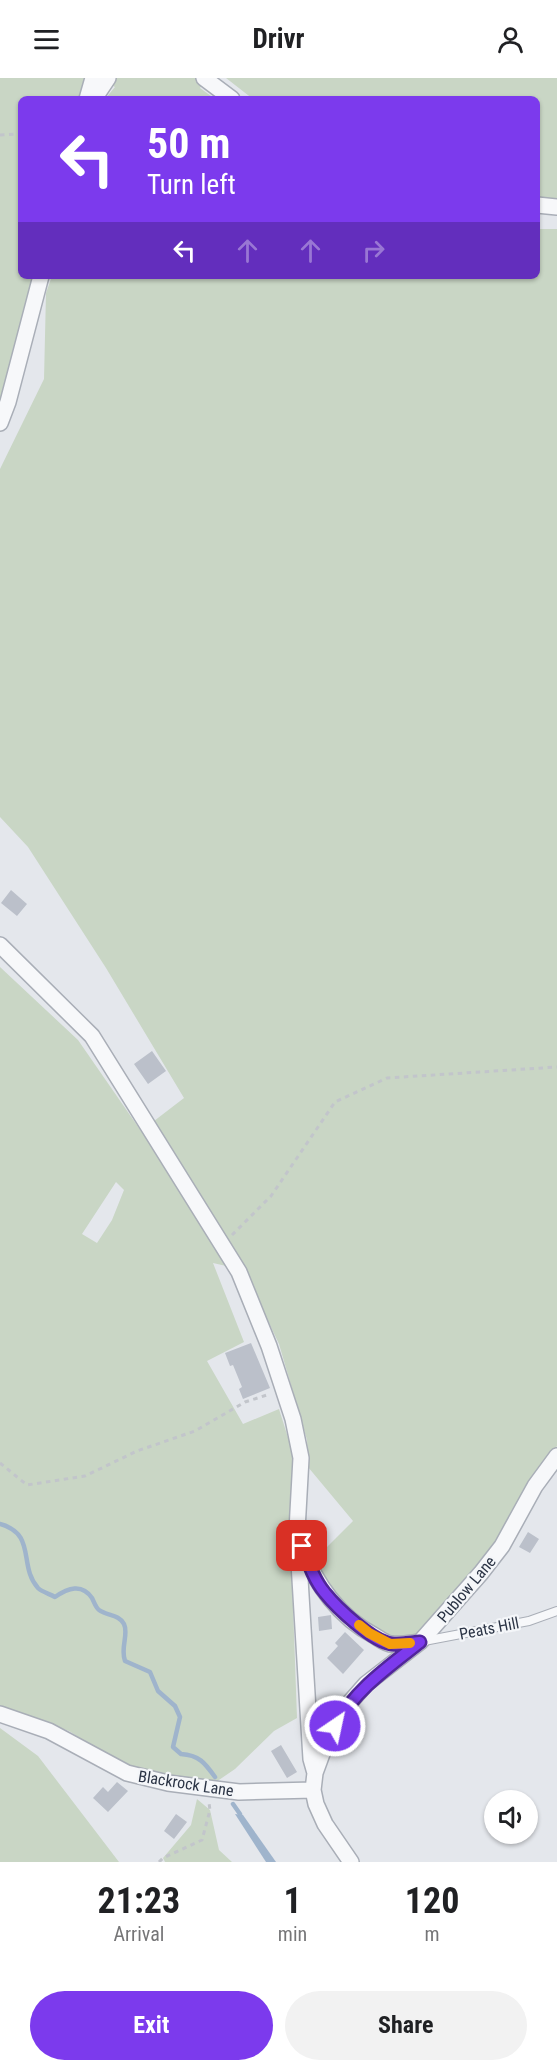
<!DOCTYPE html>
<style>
:root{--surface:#fff;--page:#f2f2f2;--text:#202124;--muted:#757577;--accent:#7c3aed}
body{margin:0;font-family:"Roboto Condensed",sans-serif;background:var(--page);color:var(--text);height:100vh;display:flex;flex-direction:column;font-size:22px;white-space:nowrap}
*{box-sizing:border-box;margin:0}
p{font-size:20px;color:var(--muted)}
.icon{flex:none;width:33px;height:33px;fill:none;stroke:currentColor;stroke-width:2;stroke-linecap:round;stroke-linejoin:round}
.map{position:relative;height:1784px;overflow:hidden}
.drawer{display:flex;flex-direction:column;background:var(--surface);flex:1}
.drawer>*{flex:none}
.guide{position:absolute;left:18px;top:18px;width:522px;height:183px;border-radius:9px;box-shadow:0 2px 4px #0004;background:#7c3aed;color:#fff;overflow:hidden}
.fabs{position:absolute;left:484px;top:1712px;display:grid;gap:12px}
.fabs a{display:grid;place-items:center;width:54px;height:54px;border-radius:50%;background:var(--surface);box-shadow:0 2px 4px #0004;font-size:30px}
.pin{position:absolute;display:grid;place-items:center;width:51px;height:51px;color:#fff;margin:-26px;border-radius:12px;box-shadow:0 3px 9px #0006}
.me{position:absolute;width:66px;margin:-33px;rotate:34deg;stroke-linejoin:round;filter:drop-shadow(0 0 4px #0008)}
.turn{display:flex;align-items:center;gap:21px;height:126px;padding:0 30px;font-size:27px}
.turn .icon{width:78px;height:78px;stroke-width:2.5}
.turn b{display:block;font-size:42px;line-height:51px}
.lanes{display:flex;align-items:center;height:57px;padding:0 30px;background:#0003;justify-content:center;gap:30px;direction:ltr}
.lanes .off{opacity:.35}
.eta{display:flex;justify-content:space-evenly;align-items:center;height:102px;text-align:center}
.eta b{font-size:36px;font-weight:700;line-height:42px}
.primary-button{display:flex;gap:12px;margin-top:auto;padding:12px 30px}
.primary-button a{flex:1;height:69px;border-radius:36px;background:var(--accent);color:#fff;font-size:24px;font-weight:700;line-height:69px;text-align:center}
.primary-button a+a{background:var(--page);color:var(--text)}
header{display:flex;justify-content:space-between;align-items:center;height:78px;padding:0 30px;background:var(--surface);font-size:27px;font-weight:700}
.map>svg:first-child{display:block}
.green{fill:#c9d6c5;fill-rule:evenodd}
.water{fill:#9fb4cc}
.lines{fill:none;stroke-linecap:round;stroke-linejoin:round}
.stream{stroke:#9fb4cc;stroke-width:4.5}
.building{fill:#bbc0ca}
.service-casing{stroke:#a9aeb7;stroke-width:10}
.minor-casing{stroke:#a9aeb7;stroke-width:18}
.path{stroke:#c2c5cb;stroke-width:3;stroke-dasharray:4.5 4.5;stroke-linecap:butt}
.service{stroke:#f7f8fa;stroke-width:8}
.minor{stroke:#f7f8fa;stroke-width:15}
.route-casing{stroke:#51269a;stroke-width:15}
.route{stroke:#7c3aed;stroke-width:10}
.slow{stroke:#f59e0b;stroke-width:10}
.labels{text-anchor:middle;stroke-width:4.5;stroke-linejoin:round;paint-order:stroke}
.street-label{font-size:16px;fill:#2b3445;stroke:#f4f6f9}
</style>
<header><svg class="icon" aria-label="menu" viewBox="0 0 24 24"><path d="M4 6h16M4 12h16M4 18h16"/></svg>Drivr<svg class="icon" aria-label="person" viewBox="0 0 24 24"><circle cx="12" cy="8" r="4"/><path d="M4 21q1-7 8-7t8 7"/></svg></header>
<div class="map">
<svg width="557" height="1784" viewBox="0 0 557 1784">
<rect width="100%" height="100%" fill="#e4e7ec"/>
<path class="green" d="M 0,0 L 87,0 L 81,21 L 21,21 L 21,198 L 36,198 L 0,329 Z
M 100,0 L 207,0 L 200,10 L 215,21 L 105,21 L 115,9 Z
M 226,0 L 557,0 L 557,125 L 537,123 L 537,21 L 253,21 Z
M 537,151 L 557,151 L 557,1368 L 533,1400 L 496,1465 L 434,1539 L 415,1557 L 392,1560 L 363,1546 L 337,1523 L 313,1483 L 353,1443 L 308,1389 L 307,1362 L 279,1266 L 244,1192 L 213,1185 L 244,1264 L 207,1283 L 243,1346 L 279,1331 L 295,1382 L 290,1443 L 297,1640 L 274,1653 L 235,1691 L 216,1704 L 152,1697 L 127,1690 L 69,1653 L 0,1628 L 0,889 L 78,962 L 141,1053 L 184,1020 L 106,890 L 28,769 L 0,739 L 0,391 L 44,301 L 46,215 L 52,198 L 537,198 ZM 116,1104 L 124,1112 L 112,1142 L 97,1165 L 82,1156 Z
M 0,1650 L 38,1678 L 119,1784 L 0,1784 Z
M 197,1721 L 210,1732 L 219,1772 L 232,1784 L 165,1784 L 163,1780 L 191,1747 Z"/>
<path class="water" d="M 235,1736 L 243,1737 L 276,1784 L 266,1784 Z"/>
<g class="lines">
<path class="stream" d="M 0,1446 C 37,1456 18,1488 38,1510 C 42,1514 50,1516 55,1519 C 68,1510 82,1505 92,1520 C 94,1524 96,1530 99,1532 C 107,1538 119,1536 124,1546 C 129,1556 120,1570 125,1583 L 150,1594 L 158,1613 L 175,1628 L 180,1639 L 173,1669 L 181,1676 C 199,1677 205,1685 215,1699
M 233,1726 L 240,1736"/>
</g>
<path class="building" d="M 11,812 L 27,826 L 17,838 L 1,825 Z
M 152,973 L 166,993 L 148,1006 L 134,986 Z
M 251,1265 L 270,1310 L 243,1321 L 239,1311 L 242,1309 L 233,1287 L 230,1288 L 225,1275 Z
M 528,1454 L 539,1461 L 530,1475 L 519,1469 Z
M 331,1537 L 332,1551 L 319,1553 L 318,1539 Z
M 345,1554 L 364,1572 L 343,1596 L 327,1580 L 338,1568 L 335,1565 Z
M 281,1667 L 297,1694 L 287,1700 L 271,1673 Z
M 117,1704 L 128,1713 L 108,1734 L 93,1720 L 103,1709 L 108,1714 Z
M 176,1736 L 187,1744 L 174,1761 L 164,1753 Z"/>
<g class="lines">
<g class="service-casing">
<path id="service" d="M 424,1563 L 529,1543 L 557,1533"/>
</g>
<g class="minor-casing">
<path id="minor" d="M 204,0 L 232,21
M 87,21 L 93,0
M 94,21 L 108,0
M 537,127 L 557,129
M 0,345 L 8,324 L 41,198
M 0,867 L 92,958 L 239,1194 L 269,1268 L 293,1341 L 301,1380 L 297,1452 L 311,1681 L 315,1695
M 302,1469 C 315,1506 340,1540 375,1558 C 380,1561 386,1566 392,1566 C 401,1567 411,1565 420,1564
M 0,1636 L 49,1653 L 127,1695 L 168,1705 L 239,1714 L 313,1712
M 351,1784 L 325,1746 L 316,1726 L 313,1712 L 315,1695 L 326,1665 L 344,1631 L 366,1606 L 420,1564 L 481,1495 L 502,1468 L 535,1408 L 557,1378"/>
</g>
<path class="path" d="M 0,57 L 21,56
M 232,1157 L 271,1118 L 335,1024 L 387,1000 L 557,989
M 0,1385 L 27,1407 L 85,1398 L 137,1373 L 195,1353 L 245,1324 L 270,1316
M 159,1784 L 163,1780 L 202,1762 L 210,1732 L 209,1725"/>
<use href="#service" class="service"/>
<use href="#minor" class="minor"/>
</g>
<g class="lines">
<g class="route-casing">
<path id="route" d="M 302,1468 C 308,1484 314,1502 325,1515 C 337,1530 373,1564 392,1566 C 401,1567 411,1565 420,1564 C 387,1590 356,1611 335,1648"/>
</g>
<use href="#route" class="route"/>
<path class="slow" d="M 359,1547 L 369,1555 L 390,1566 L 410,1565"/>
</g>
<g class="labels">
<g class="street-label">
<text transform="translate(466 1511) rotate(-50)" y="6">Publow Lane</text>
<text transform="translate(489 1550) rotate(-11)" y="6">Peats Hill</text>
<text transform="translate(186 1705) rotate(9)" y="6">Blackrock Lane</text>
</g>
</g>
</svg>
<div class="fabs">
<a><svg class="icon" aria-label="sound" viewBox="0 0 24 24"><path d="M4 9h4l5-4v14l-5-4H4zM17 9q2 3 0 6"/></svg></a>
</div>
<div class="pin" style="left:302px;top:1468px;background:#d93025"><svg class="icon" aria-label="arrive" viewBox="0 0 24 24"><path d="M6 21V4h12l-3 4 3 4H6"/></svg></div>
<svg class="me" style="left:335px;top:1648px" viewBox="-20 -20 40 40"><circle r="17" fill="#7c3aed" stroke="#fff" stroke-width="3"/><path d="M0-11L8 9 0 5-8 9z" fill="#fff"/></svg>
<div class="guide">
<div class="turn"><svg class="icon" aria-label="left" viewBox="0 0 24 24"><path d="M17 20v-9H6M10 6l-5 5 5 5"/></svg><div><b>50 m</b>Turn left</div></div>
<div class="lanes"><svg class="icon" aria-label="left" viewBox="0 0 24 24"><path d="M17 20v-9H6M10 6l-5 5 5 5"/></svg><svg class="icon off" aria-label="ahead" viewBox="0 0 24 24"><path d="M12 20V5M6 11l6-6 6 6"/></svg><svg class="icon off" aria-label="ahead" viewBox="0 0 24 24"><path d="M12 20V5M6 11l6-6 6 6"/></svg><svg class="icon off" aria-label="right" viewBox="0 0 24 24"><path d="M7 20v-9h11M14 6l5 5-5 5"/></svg></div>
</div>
</div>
<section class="drawer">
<div class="eta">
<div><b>21:23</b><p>Arrival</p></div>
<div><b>1</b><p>min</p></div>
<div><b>120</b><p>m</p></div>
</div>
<div class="primary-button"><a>Exit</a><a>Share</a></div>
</section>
